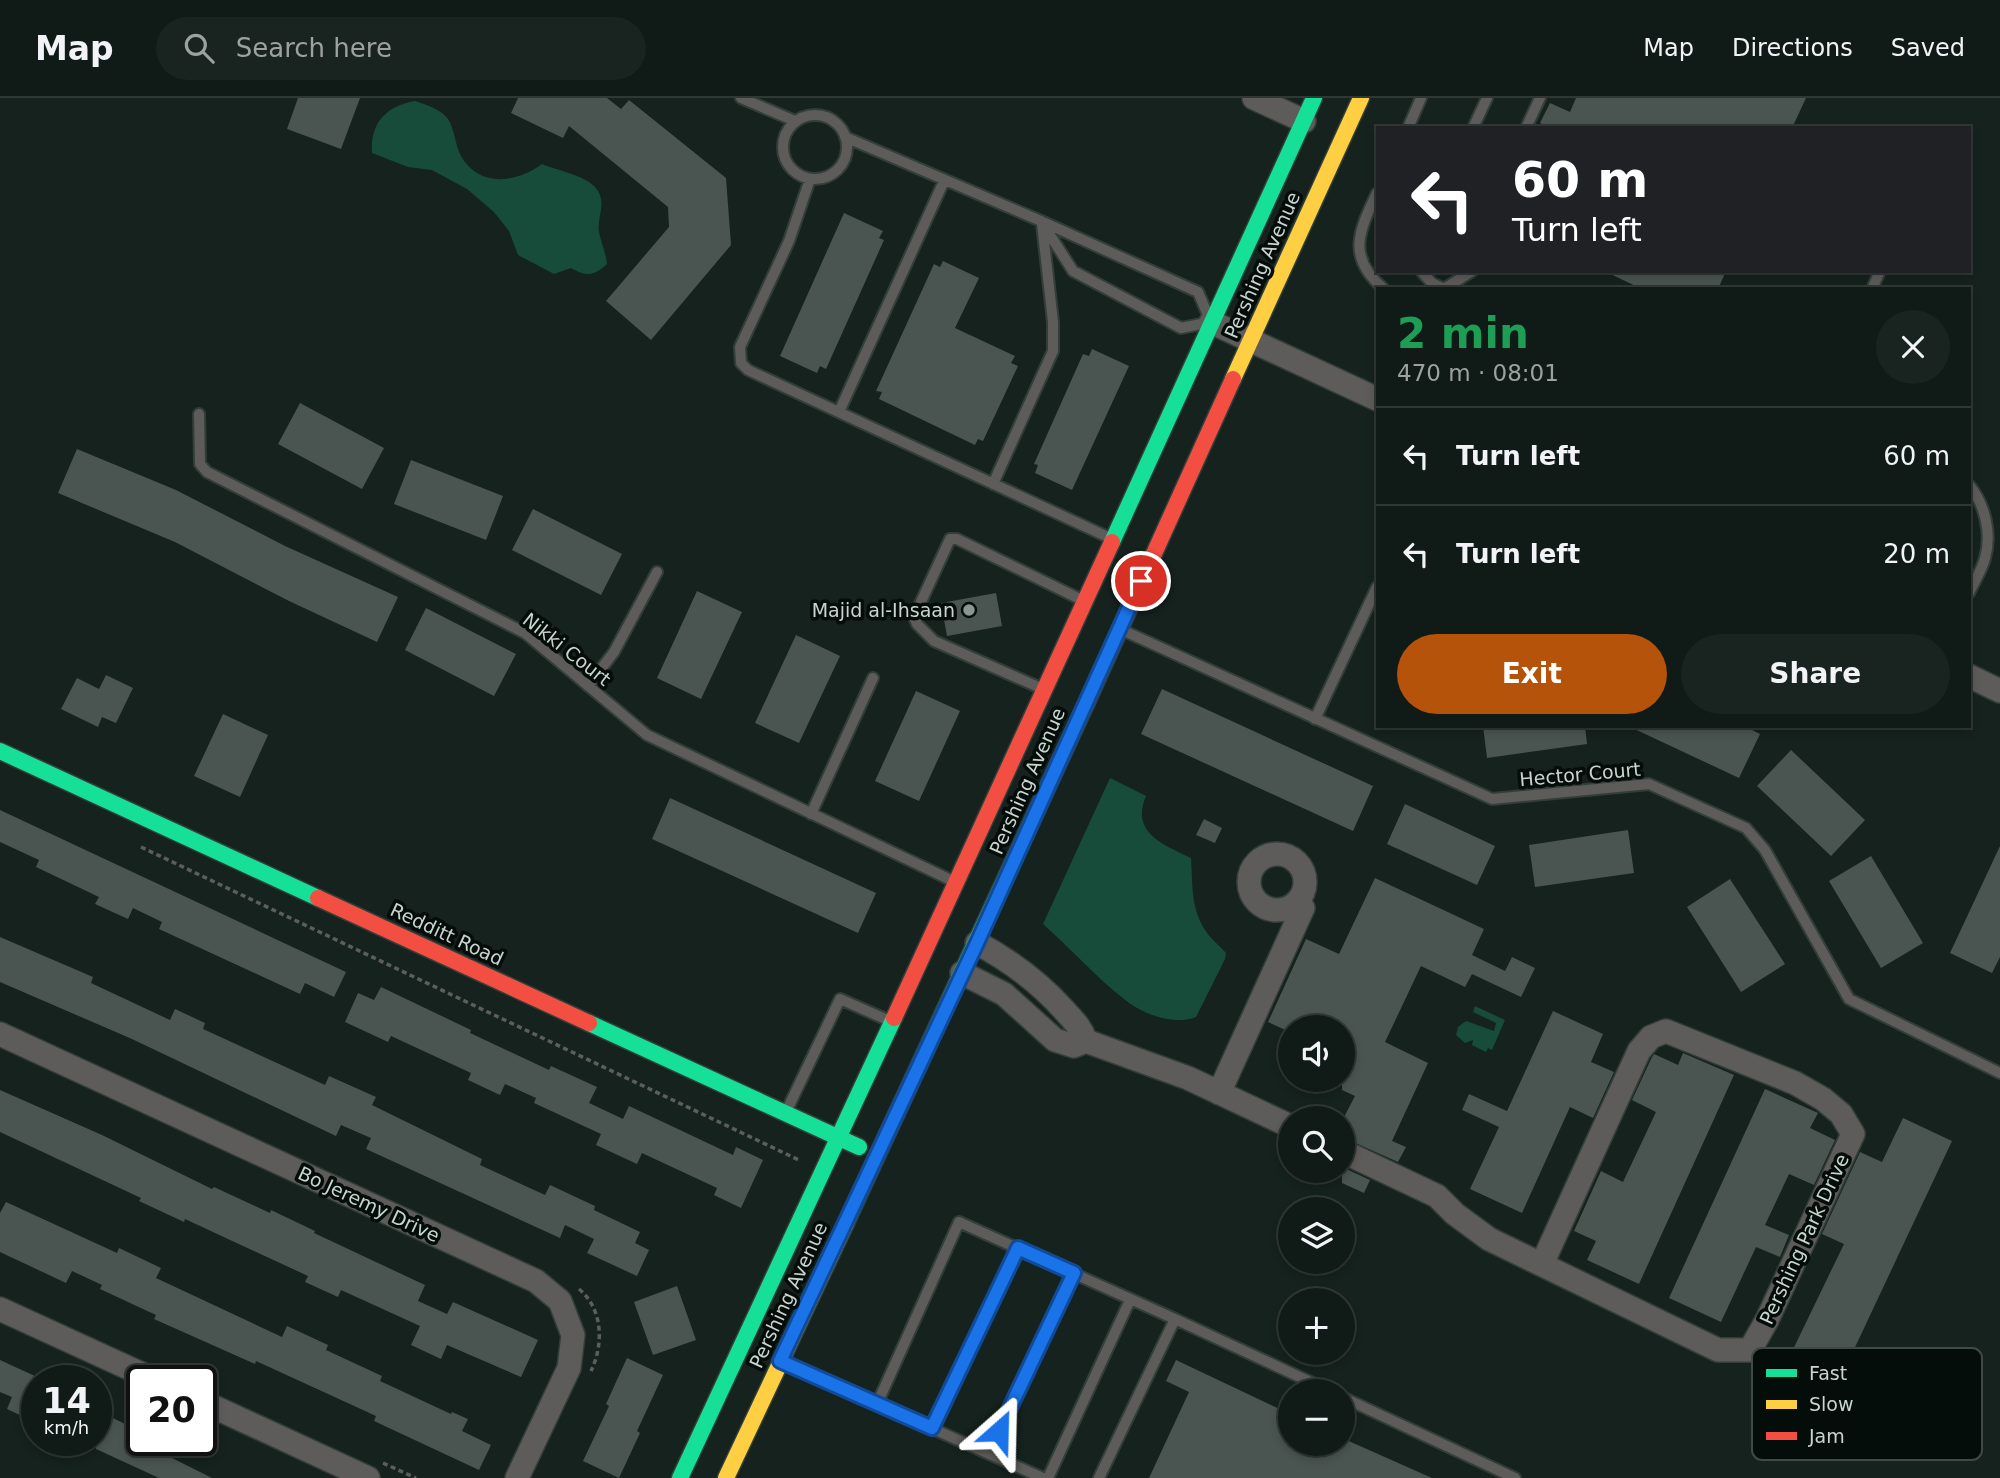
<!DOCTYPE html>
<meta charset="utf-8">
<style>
:root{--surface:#101a16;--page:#19231f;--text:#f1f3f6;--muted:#9ca1a1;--line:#303835;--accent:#b45309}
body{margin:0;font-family:"DejaVu Sans",sans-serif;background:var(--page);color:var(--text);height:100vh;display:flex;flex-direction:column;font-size:26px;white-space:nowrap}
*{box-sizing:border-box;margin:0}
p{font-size:23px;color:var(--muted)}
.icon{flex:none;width:38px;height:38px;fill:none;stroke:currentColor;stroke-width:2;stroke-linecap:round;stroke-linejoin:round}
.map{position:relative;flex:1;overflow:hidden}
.sheet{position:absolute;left:1376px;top:189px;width:595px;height:441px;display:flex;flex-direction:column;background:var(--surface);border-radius:0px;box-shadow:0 4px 10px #0003,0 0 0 2px var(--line)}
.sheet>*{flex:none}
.guide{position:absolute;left:1376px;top:28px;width:595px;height:147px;border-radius:0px;box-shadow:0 4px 10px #0003,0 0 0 2px var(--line);background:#202124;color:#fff;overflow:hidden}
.fabs{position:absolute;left:1278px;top:917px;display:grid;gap:14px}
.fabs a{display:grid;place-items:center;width:77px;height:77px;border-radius:50%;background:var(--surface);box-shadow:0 4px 10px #0003,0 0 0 2px var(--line);font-size:35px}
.speed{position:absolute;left:21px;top:1267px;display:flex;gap:14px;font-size:35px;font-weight:700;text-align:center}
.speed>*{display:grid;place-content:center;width:91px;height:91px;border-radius:50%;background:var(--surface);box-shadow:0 4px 10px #0003,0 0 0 2px var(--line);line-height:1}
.speed small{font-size:18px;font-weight:400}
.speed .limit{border:4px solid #111;border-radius:10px;background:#fff;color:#111}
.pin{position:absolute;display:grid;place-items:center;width:60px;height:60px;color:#fff;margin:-30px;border:4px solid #fff;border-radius:50%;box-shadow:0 2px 7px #0007}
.me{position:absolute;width:77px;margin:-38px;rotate:25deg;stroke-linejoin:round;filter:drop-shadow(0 0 5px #0008)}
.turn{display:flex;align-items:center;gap:24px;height:147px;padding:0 21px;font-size:32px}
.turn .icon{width:91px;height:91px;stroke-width:2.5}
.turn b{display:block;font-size:49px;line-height:60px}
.round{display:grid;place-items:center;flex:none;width:74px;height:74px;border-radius:37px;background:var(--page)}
.overview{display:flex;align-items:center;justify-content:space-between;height:119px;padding:0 21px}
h1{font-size:42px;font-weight:800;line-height:52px;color:#1e9e55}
.action{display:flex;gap:14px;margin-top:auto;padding:14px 21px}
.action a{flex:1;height:80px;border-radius:42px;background:var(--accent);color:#fff;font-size:28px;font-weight:800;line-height:80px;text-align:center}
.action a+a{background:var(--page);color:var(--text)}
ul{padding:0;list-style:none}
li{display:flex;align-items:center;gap:21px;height:98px;padding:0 21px;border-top:2px solid var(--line)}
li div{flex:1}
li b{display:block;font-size:26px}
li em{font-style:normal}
header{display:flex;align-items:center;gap:42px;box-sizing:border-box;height:98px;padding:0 35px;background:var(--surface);border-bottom:2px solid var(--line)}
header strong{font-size:33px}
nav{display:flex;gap:38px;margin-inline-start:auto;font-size:24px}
.search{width:490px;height:63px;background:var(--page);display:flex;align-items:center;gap:18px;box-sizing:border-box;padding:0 24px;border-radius:38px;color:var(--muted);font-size:26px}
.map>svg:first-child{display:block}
.water{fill:#174c3b}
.building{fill:#4a5551}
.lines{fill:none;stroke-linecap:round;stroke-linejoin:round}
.lane-casing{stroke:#323e39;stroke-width:14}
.street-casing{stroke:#323e39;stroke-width:26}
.fast-casing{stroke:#323e39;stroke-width:19}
.slow-casing{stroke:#323e39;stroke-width:19}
.jam-casing{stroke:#323e39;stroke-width:19}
.path{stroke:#5c5e5c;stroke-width:3.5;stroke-dasharray:5 3.5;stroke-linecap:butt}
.lane{stroke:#5d5c5a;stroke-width:10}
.street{stroke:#5d5c5a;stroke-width:23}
.fast{stroke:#16e098;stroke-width:16}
.slow{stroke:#ffcf43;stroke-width:16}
.jam{stroke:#f24e42;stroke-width:16}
.route-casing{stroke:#114b97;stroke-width:18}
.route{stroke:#1a73e8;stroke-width:12}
.poi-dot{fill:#899691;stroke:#050d0a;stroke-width:2.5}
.labels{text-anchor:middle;stroke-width:7;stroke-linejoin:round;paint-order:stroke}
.street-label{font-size:19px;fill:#c8d5cf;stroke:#050d0a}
.poi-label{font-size:19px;fill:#c8d5cf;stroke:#050d0a;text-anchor:end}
.key{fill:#050d0a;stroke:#404945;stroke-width:2}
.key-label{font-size:19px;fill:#c8d5cf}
</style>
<header>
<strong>Map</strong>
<div class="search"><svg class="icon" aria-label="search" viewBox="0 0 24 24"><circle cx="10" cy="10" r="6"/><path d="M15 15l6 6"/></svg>Search here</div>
<nav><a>Map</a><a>Directions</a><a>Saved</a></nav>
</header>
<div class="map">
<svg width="2000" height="1380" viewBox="0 0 2000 1380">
<rect width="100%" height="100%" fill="#15221d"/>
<path class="water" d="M 415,3 C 426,7 441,11 448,21 C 455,32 455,47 461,58 C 479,90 516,85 542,66 C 559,74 598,78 601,101 C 603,112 597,123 599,134 C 601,145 606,155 607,166 C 594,178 587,179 571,170 L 554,176 L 518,157 L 509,133 L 494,114 L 467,91 L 432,72 L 408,69 L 372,55 C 370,25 386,8 415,3 Z
M 1110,680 L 1146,698 C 1130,735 1164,747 1191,760 C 1193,788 1190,810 1207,835 C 1212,842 1220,848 1226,855 L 1225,861 L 1196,919 C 1174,928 1142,916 1124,901 C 1096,879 1070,850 1043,826 Z
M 1475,908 L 1505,922 L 1492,952 L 1488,950 L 1486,954 L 1472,947 L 1473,942 L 1465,945 L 1456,937 L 1458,929 L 1466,923 L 1494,933 L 1496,925 L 1473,914 Z"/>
<path class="building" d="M 298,0 L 360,0 L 341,51 L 287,31 Z
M 518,0 L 607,0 L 621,11 L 629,2 L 726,80 L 731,147 L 651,242 L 606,203 L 669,129 L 668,109 L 569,28 L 563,40 L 511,15 Z
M 1576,0 L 1806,0 L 1792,30 L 1549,30 L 1540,25 L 1550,5 L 1570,14 Z
M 844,115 L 883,133 L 879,140 L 884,142 L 826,271 L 820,268 L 817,275 L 780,258 Z
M 943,163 L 979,180 L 955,230 L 1015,258 L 1011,265 L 1018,268 L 983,343 L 978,341 L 975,347 L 879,301 L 882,294 L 876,293 L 934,166 L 940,169 Z
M 1604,173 L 1726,173 L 1718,191 L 1642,191 Z
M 1092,251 L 1129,268 L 1072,392 L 1035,375 L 1038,367 L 1034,366 L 1083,256 L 1089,258 Z
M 300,305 L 384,350 L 362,391 L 278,346 Z
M 77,351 L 176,392 L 285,448 L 398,499 L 377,544 L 289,503 L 175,444 L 58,395 Z
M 411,362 L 503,398 L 486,442 L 394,406 Z
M 533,411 L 622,456 L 601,497 L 512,452 Z
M 697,493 L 742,514 L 701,601 L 657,580 Z
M 996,495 L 1002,528 L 947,538 L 941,505 Z
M 426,510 L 516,556 L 494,598 L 405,552 Z
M 796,537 L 840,558 L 799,645 L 755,625 Z
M 106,577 L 133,590 L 116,625 L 102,619 L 98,629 L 61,611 L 77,580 L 99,591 Z
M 1162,591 L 1373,688 L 1353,733 L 1141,636 Z
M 916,593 L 960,613 L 919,703 L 875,683 Z
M 223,616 L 268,637 L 240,699 L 194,678 Z
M 1483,628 L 1585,628 L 1587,646 L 1487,660 Z
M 1628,628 L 1744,628 L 1760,636 L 1739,680 Z
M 1791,652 L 1865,722 L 1831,758 L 1757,688 Z
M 670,700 L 876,795 L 858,835 L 652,741 Z
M 1405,706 L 1495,748 L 1477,787 L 1387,746 Z
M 0,712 L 346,874 L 334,899 L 305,885 L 300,896 L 159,831 L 162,824 L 133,810 L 128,821 L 95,806 L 99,799 L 36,769 L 39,762 L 0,744 Z
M 1204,721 L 1222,730 L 1215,745 L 1196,737 Z
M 1628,732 L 1634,775 L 1535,789 L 1529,747 Z
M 2000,748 L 2000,859 L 1992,875 L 1950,855 Z
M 1871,758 L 1923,845 L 1881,870 L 1829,783 Z
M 1375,780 L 1484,831 L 1472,857 L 1505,873 L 1512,859 L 1535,870 L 1521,899 L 1472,876 L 1465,889 L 1421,868 L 1385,944 L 1428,965 L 1392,1043 L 1406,1049 L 1398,1064 L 1342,1039 L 1342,1023 L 1355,998 L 1342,992 L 1342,929 L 1290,929 L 1290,934 L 1268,924 L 1306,841 L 1339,856 Z
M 1730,781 L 1785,866 L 1741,894 L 1687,809 Z
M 0,839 L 93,879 L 91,885 L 170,922 L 175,911 L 205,925 L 203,931 L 325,987 L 329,978 L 376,999 L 372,1007 L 482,1061 L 480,1067 L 545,1097 L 550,1087 L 595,1108 L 594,1112 L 640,1134 L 635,1145 L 649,1152 L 637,1178 L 587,1155 L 594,1141 L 565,1127 L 560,1140 L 366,1051 L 371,1040 L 341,1027 L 336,1038 L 132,941 L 0,884 Z
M 381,889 L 471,932 L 470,935 L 549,972 L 551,968 L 597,989 L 589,1005 L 623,1021 L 629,1008 L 733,1057 L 736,1049 L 763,1062 L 741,1110 L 714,1097 L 717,1090 L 642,1055 L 637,1066 L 596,1047 L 601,1036 L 534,1005 L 536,1000 L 505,986 L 500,997 L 468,982 L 471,975 L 391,938 L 388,944 L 345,924 L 358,895 L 374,902 Z
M 1553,913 L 1603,936 L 1591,964 L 1614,974 L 1593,1020 L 1570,1009 L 1522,1115 L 1470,1091 L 1499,1029 L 1462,1012 L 1469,996 L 1507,1013 Z
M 1683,955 L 1734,977 L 1639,1186 L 1587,1162 L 1596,1143 L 1574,1133 L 1601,1073 L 1623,1084 L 1656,1014 L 1632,1002 L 1651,961 L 1654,956 L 1678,967 Z
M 1765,991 L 1818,1015 L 1810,1030 L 1835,1042 L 1814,1087 L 1789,1076 L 1765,1127 L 1789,1137 L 1780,1159 L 1756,1149 L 1721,1224 L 1669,1200 Z
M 0,992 L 102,1037 L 212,1091 L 214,1089 L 270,1115 L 271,1112 L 315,1133 L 314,1135 L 425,1187 L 418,1203 L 447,1216 L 453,1204 L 538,1242 L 521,1279 L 447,1247 L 441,1261 L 411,1247 L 420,1228 L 341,1192 L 338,1199 L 305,1184 L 308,1178 L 185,1121 L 184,1124 L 139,1103 L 141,1100 L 0,1034 Z
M 1903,1020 L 1952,1043 L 1834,1294 L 1784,1270 L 1844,1146 L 1822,1136 L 1860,1054 L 1882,1064 Z
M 1342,1069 L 1370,1082 L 1364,1095 L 1342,1085 Z
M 6,1104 L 117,1155 L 119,1150 L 161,1170 L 156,1180 L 282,1239 L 287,1228 L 328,1247 L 326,1252 L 382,1278 L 380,1283 L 451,1316 L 452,1314 L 468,1321 L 462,1333 L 491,1347 L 479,1372 L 374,1323 L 376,1318 L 256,1263 L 255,1266 L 154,1221 L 156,1217 L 100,1191 L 102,1187 L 72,1173 L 66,1185 L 0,1154 L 0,1115 Z
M 677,1188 L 696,1242 L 653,1257 L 634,1204 Z
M 627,1260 L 663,1277 L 637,1333 L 640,1335 L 619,1380 L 583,1363 L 609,1308 L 606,1306 Z
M 0,1262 L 37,1279 L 37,1325 L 7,1311 L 12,1299 L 0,1294 Z
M 1176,1262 L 1290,1316 L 1290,1346 L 1342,1346 L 1342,1340 L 1432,1380 L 1149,1380 L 1189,1294 L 1166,1283 Z
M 96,1312 L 142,1334 L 142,1342 L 160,1342 L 173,1348 L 168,1358 L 212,1380 L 159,1380 L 96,1351 Z"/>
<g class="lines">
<g class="lane-casing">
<path id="lane" d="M 741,0 L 795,23
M783 49a32 32 0 1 1 64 0a32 32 0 1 1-64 0Z
M 1408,30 L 1421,0
M 1473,30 L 1487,0
M 1526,30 L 1540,0
M 845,39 L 1041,123 L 1198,194 L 1211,224 L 1181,230 L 1073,173 L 1041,123
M 810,81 L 789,143 L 740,249 L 741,265 L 748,272 L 1110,440
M 1377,95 C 1359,133 1346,159 1384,191
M 1421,173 L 1432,185 L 1444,191 L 1472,173
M 1872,191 L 1880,173
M 839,314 L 944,83
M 199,316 L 200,366 L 207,374 L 525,535 L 647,637 L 955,784
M 993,386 L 1053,253 L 1053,224 L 1042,126
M 1969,387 C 1985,406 1992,436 1985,460 C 1982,472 1974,484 1969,495
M 1122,532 L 1492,701 L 1649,686 L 1746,730 L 1765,752 L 1849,901 L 2000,975
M 588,588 L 614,554 L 657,474
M 1043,591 L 934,543 L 917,526 L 914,519 L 950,441 L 957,441 L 1082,502
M 1315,621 L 1377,489
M 811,716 L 873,580
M 786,1014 L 840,901 L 890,923
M 783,1264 L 1043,1380
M 1342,1299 L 1515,1380
M 877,1306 L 959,1124 L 1175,1221
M 932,1330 L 1018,1150
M 989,1356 L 1074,1175
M 1048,1380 L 1130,1202
M 1099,1380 L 1175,1221 L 1330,1293"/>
</g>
<g class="street-casing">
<path id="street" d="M 1254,0 L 1304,23
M 1211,224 L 1377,301
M 1969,578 L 2000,593
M1249 784a28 28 0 1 1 56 0a28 28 0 1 1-56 0Z
M 977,845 C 1011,863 1038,883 1064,912 C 1073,922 1081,929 1086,943
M 962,875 L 1004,896 L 1055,942 L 1074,948 L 1086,943 L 1188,980 L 1290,1028
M 0,936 L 536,1183 L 560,1203 L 573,1237 L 569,1270 L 517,1380
M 1219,995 L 1303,810 L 1294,807
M 1342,1053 L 1437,1098 L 1455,1116 L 1489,1141 L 1718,1252 L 1750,1252 L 1767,1222 L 1853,1036 L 1841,1016 L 1823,1001 L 1795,985 L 1666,933 L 1651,939 L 1639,953 L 1542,1166
M 0,1211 L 157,1283
M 201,1303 L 368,1380"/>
</g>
<g class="fast-casing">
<path id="fast" d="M 1112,444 L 1314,0
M 0,653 L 318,800
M 589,925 L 859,1049
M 846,1125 L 1086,606
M 680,1380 L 894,920"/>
</g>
<g class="slow-casing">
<path id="slow" d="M 1233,281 L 1361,0
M 726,1380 L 846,1125"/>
</g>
<g class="jam-casing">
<path id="jam" d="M 1086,606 L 1233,281
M 318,800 L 589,925
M 894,920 L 1112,444"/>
</g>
<path class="path" d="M 141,749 L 801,1063
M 579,1191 C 603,1211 604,1246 591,1273
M 173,1269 L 201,1282
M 383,1365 L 416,1380"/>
<use href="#lane" class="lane"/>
<use href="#street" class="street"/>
<use href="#fast" class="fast"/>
<use href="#slow" class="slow"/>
<use href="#jam" class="jam"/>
</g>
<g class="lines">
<g class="route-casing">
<path id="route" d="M 999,1333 L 1074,1175 L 1018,1150 L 932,1330 L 780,1263 L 977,845 L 1141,483"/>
</g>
<use href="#route" class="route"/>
</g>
<circle class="poi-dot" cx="969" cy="512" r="7"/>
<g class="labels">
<g class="street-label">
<text transform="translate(1262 167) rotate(-66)" y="7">Pershing Avenue</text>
<text transform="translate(567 551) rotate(38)" y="7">Nikki Court</text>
<text transform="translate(1580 676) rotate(-5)" y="7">Hector Court</text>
<text transform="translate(1027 683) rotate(-66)" y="7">Pershing Avenue</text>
<text transform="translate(447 836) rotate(25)" y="7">Redditt Road</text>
<text transform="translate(369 1106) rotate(25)" y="7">Bo Jeremy Drive</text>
<text transform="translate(1804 1141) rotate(-65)" y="7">Pershing Park Drive</text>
<text transform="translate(788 1197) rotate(-65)" y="7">Pershing Avenue</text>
</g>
<g class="poi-label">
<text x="955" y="519">Majid al-Ihsaan</text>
</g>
</g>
<rect x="1752" y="1250" width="230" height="112" rx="10" class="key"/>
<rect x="1766" y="1271" width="31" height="8" fill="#16e098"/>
<rect x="1766" y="1302" width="31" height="9" fill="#ffcf43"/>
<rect x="1766" y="1334" width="31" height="8" fill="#f24e42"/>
<g class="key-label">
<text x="1809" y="1282">Fast</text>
<text x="1809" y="1313">Slow</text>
<text x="1809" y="1345">Jam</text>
</g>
</svg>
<div class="fabs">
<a><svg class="icon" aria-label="sound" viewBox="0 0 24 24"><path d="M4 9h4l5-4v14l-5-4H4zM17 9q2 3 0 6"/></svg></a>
<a><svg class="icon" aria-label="search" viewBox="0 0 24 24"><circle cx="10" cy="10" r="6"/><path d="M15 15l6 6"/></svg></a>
<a><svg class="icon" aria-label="layers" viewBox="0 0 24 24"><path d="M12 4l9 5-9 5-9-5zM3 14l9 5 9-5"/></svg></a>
<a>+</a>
<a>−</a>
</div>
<div class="speed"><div>14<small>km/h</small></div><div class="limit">20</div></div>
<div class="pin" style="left:1141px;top:483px;background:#d93025"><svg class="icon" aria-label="arrive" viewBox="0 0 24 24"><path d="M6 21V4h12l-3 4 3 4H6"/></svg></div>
<svg class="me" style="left:999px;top:1333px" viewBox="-20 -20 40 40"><path d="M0-17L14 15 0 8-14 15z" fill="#1a73e8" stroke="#fff" stroke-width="4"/></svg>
<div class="guide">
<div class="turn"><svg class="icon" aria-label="left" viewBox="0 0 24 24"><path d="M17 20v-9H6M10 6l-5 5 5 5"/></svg><div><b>60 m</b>Turn left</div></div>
</div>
<section class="sheet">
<div class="overview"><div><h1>2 min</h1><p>470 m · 08:01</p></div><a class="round"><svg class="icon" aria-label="close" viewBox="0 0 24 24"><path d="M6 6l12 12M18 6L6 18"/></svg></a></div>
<ul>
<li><svg class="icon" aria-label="left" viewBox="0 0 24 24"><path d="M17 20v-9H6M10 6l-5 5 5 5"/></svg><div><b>Turn left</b></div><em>60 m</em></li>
<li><svg class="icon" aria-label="left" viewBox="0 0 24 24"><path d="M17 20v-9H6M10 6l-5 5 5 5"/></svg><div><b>Turn left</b></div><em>20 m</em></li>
</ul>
<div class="action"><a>Exit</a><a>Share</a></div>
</section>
</div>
